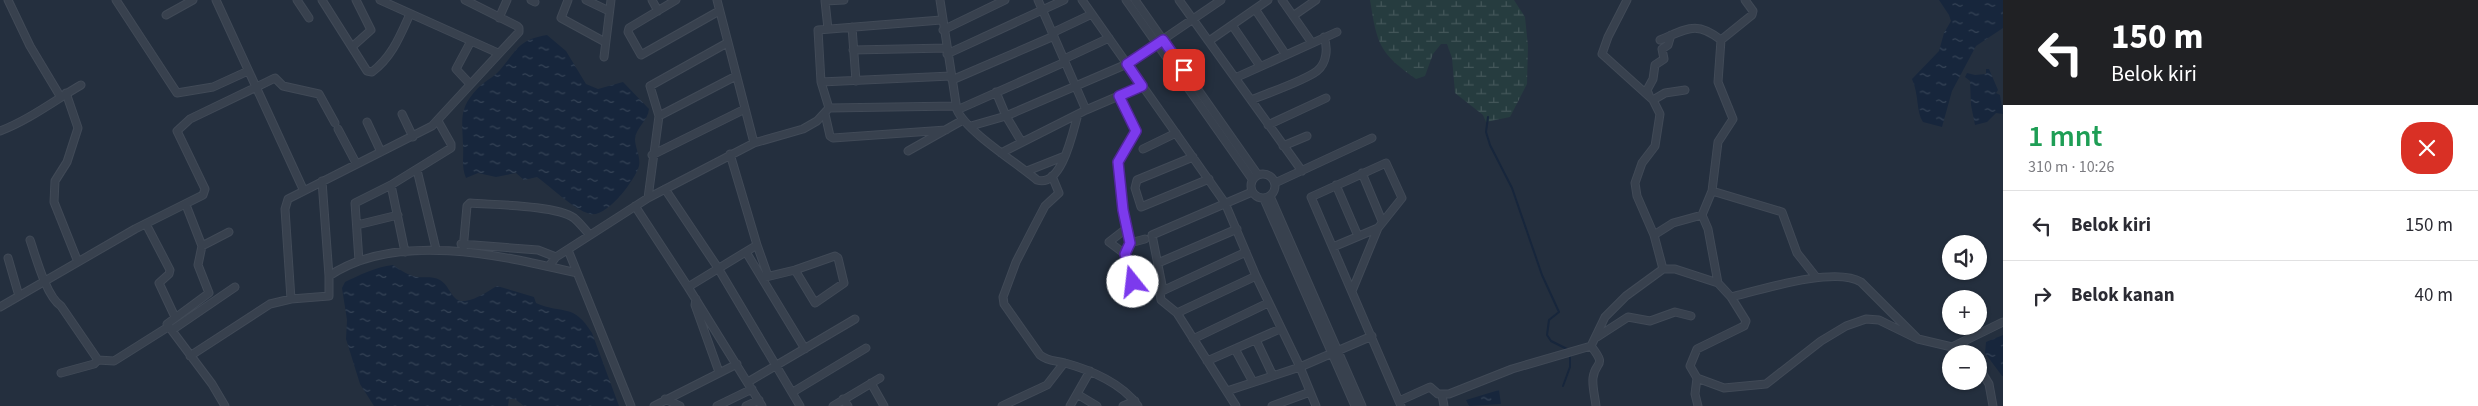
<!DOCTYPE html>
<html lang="id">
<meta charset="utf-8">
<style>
:root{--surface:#fff;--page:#f2f2f3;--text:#2b2b33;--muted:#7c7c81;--line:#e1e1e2}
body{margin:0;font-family:"Source Sans 3",sans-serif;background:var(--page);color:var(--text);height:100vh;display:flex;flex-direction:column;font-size:19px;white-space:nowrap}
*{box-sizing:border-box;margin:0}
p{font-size:16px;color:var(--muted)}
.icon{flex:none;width:28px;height:28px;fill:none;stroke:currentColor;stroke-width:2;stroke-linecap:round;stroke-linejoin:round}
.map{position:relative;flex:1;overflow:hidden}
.side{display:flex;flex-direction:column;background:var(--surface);width:475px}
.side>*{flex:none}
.hud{background:#202124;color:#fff;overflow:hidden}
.tools{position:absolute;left:1942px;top:235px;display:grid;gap:10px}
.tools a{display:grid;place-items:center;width:45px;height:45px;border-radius:50%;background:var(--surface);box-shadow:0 1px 4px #0004;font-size:25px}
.pin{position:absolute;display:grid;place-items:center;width:42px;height:42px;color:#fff;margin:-21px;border-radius:10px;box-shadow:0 2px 8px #0006}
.me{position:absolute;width:55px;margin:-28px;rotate:344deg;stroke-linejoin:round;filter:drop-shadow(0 0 4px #0008)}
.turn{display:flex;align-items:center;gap:18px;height:105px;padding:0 25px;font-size:22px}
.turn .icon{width:65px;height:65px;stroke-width:2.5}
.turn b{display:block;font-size:35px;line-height:42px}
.round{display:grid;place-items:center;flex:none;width:52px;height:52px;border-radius:20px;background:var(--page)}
.overview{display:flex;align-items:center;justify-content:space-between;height:85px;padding:0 25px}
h1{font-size:30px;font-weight:600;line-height:38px;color:#1e9e55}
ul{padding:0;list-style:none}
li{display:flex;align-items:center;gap:15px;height:70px;padding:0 25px;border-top:1px solid var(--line)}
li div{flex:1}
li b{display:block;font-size:19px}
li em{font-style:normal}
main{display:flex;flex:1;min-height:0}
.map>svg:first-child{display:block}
.wetland{fill:url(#wetland-marsh)}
.water{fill:url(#water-ripples)}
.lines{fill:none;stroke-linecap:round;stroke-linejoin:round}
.stream{stroke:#17263c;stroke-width:2}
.street-casing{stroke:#414a57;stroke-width:9}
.street{stroke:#38414e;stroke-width:7}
.route-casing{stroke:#51269a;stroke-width:12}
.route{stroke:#7c3aed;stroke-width:9}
</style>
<main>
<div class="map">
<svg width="2003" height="406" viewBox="0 0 2003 406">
<defs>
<pattern id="wetland-marsh" width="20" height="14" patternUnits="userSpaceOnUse" patternTransform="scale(1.25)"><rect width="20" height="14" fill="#263c3f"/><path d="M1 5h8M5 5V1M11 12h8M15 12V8" fill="none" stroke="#435659"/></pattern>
<pattern id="water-ripples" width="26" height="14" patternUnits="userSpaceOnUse" patternTransform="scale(1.25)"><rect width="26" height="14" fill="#17263c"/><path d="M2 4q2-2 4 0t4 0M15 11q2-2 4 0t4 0" fill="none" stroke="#364457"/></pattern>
</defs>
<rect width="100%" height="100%" fill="#242f3e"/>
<path class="wetland" d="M 1370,0 L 1514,0 L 1525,17 L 1528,46 L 1527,84 L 1510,117 L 1486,122 L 1483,115 L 1455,93 L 1452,58 L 1447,44 L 1441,44 L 1433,54 L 1425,76 L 1416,79 C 1379,53 1377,44 1370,0 Z"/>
<path class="water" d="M 1939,0 L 2003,0 L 2003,28 L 1976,46 L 1952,91 L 1942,127 L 1923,122 C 1916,112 1919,94 1912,79 L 1939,51 L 1944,33 L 1951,21 L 1949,15 Z
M 547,35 L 566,51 L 586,84 L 598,89 L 623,82 L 649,109 C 648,121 636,127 635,139 C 635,148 641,157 639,166 C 635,180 607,218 590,214 C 573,209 551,187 537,177 L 524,180 L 516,173 L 496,177 L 478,173 L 466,178 C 461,166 464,157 463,144 C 462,118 459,108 478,88 C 485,81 494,77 500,70 C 517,51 517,40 547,35 Z
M 1986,69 L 1989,69 L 1998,90 L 1996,93 L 2000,95 L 2003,114 L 1996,113 L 1987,122 L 1975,125 L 1971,105 L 1970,81 L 1965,77 L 1967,73 L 1975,75 L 1986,74 Z
M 393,265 C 399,269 406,274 413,276 C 422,279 431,275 440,280 C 448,285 449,292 455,298 C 465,308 488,291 497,286 L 534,297 L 536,303 C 563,315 573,302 592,333 L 619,406 L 524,406 L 515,399 L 509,399 L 508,406 L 374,406 L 360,384 L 346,339 L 347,320 L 342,288 L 345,282 C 360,275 375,267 393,265 Z
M 2003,335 L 2003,376 L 2002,376 L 1985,353 L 1986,342 Z
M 1499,390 L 1501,404 L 1469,406 L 1466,400 Z"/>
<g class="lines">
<path class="stream" d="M 1488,117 L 1486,132 L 1490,145 L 1512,188 L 1542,275 L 1559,312 L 1549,320 L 1547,335 L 1551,341 L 1569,350
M 1563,386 L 1570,367 L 1570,355"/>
<g class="street-casing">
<path id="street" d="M 8,0 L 30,46 L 60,96
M 116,0 L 177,93 L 213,87 L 248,71
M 216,0 L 303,189
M 297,0 L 309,18
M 322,0 L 367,71 L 372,72 C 392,57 400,36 410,14
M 380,0 L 498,53
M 531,0 L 535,2
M 568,0 L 561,18 L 605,42
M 586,0 L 609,11
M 652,0 L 658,11
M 676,0 L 629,28 L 628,32 L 641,55 L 719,11
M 717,0 L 754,143
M 940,0 L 957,110 C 967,132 1017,163 1037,180 C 1062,188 1073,131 1078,114
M 1038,0 L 1086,110
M 1082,0 L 1225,203 L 1256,276 L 1300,367 L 1316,406
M 1126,0 L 1252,179
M 1135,0 L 1258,175
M 1179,0 L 1302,171
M 1282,0 L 1312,43
M 1627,0 L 1608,37 L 1602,54 L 1653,100
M 1745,0 L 1753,11 L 1752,15 L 1721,40 L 1718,82 L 1733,119 L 1718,142 L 1712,191 L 1702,215 L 1708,229 L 1718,283 L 1731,297 L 1746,321 L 1744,326 L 1697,349 L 1690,366 L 1697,378 L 1724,388 L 1766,384 L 1821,341 L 1846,326 L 1866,319 L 1879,320 L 1918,339
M 1255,9 L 1286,55
M 166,15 L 193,0
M 1293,16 L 1316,0
M 499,18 L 507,0
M 941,20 L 818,30 L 821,82 L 829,108 L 956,106
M 1232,25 L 1260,66
M 852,27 L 856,81
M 828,29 L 825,1 L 844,0
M 943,30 L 1005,0
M 1052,33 L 1092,14
M 1660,40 C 1687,29 1696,20 1721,40
M 1209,41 L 1268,0
M 352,47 L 371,30 L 356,0
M 853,50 L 947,48
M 947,54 L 1064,0
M 604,57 L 611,0
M 1064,59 L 1109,38
M 1235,78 L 1337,32
M 952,80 L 1054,36
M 821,82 L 951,76
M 470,84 L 456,69 L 471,41
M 996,92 L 1006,116 L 1127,64 L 1221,0
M 66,93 L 78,128 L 67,162 L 55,181 L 54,202 L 78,262
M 1649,95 L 1647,90 L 1653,79 L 1655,65 L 1664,59 L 1662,49 L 1668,45 L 1671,35
M 1119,96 L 1136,131 L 1117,162 L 1123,210 L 1130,243 L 1125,254 L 1137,295
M 1251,100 C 1268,93 1304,81 1317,71 C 1327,63 1328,48 1324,37
M 957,110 L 1065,62
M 402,114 L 413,137
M 825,114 L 830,136 L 833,138 L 946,130
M 659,116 L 736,76
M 367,122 L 381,152
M 1268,125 L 1326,98
M 971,126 L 1006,116 L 1021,141
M 338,129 L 356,163
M 0,131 C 29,120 55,100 81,85
M 1283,146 L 1307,136
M 1143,149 L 1176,133
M 908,151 L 963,120
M 1001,153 L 1086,110 L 1142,86
M 652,155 L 745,109
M 1193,157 L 1137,180 L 1135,188 L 1141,207 L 1209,179
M 417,170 L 436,249
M 1027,171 L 1065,156
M 1362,173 L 1382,221
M1251 186a12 12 0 1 1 24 0a12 12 0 1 1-24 0Z
M 1052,176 L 1059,193 L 1045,206 L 1035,225 L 1016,262 L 1003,297 L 1004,304 L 1040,355 C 1049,362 1055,360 1065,363 C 1091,370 1123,384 1138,406
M 322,181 L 329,276
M 1275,183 L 1372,138
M 391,185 L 405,252
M 1336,185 L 1358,236
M 665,189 L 718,268 L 800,406
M 1712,191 L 1782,212 L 1797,253 L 1816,277
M 1270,196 L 1362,406
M 648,198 L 659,116 L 650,86 L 727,43
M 1264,199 L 1355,406
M 186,205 L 202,246 L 198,265 L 209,293 L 167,324 L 212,384 L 225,406
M 635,206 L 688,287 L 762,406
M 146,224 L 170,270 L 169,274 L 159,283 L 175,317
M 357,225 L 398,215
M 1654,235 L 1673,223 L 1702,215
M 30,240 C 36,257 46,296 61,306 L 98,360 L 94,364 L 61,373
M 1130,243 L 1145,239
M 461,244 L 538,250 L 556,257
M 757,245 L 768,276
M 202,246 L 229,232
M 1333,247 L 1378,228
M 463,250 L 467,206 L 470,203 C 493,205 556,205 574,218 C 580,223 585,230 590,235
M 568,250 L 631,406
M 746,252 L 805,349
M 1125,254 L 1109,242 L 1127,228
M 8,258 L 19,296
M 359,261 L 355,203 L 391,185 L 451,148 L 451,144 L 438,121
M 1158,263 L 1237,229
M 549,266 L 556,257 L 648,198 L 754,143 L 803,129 L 817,121 L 829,108
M 1663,269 L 1654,235 L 1637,196 L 1635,183 L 1642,163 L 1655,146 L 1660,114 L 1653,100 L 1665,93 L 1685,90
M 762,278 L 795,270 L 835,256 L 838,258 L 844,283 L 815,303 L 795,270
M 688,287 L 757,245 L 730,154
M 1163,290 L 1152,235 L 1252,192
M 1352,291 L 1378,228 L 1402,198 L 1386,163 L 1311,197 L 1401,406
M 1731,297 C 1760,290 1835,266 1861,282 L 1918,339 L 1952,347 L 2003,322
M 291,299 L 285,209 L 288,199 L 432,126 L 519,32 L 519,28 L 517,26 L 465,0
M 696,299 L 695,305 L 719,372
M 0,307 L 135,229 L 203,195 L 205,189 L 177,131 L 190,119 L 275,78 L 283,86 L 319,94 L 335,123
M 1177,313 L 1161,300 L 1160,292 L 1246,252
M 172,330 L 235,287
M 1597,337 L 1628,317 L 1650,321 L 1675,312 L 1691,316
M 1193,339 L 1268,303
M 1256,340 L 1273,376
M 1962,344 L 1969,354
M 1591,346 C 1608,368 1595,360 1593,378 C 1592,386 1595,397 1596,406
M 1235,349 L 1253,382
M 190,356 L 270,304 L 291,299 L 329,296 L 329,276 C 397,230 504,256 577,273
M 98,360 L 114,361 L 168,327
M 1207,361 L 1280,329
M 1979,368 L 1989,384 L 1993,406
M 1697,378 L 1695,394 L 1698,406
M 748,382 L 855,319
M 871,383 L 884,406
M 1227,391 L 1300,367 L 1372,336
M 793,392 L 866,348
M 1077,394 L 1097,406
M 1442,395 L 1444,406
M 665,399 L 680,406
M 843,399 L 848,406
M 1399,401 L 1430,387 L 1438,394 L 1449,394 L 1512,369 L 1591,346 L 1605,317 L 1626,296 L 1663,269 L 1675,269 L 1718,283
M 654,406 L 737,364
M 717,406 L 752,389
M 746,406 L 759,400
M 833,406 L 880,378
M 1002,406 L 1047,385 L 1064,363
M 1070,406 L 1090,371
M 1123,406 L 1135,401
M 1236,406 L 1177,313 L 1256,276
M 1272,406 L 1310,392"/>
</g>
<use href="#street" class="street"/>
</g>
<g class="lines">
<g class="route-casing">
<path id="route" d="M 1133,282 L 1125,254 L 1130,243 L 1123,210 L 1118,162 L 1136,131 L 1119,96 L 1142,86 L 1127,64 L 1163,40 L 1184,70"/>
</g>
<use href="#route" class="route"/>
</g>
</svg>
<div class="tools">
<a><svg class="icon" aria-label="sound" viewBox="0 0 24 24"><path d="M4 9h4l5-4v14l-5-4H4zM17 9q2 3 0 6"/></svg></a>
<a>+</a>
<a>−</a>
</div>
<div class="pin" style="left:1184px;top:70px;background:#d93025"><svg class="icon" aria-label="arrive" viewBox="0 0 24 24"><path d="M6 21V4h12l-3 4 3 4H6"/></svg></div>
<svg class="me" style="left:1133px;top:282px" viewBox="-20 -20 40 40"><circle r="19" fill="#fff"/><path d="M0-13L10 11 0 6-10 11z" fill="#7c3aed"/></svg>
</div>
<section class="side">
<div class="hud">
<div class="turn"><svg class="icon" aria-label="left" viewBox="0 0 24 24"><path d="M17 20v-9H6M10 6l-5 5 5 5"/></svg><div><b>150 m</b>Belok kiri</div></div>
</div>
<div class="overview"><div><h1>1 mnt</h1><p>310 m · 10:26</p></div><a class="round" style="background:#d93025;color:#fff"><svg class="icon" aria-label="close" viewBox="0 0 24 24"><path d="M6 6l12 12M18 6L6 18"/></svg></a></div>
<ul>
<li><svg class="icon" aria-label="left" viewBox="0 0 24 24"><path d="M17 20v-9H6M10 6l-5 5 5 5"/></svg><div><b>Belok kiri</b></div><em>150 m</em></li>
<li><svg class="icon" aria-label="right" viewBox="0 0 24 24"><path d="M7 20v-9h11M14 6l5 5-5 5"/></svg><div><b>Belok kanan</b></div><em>40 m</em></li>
</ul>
</section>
</main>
